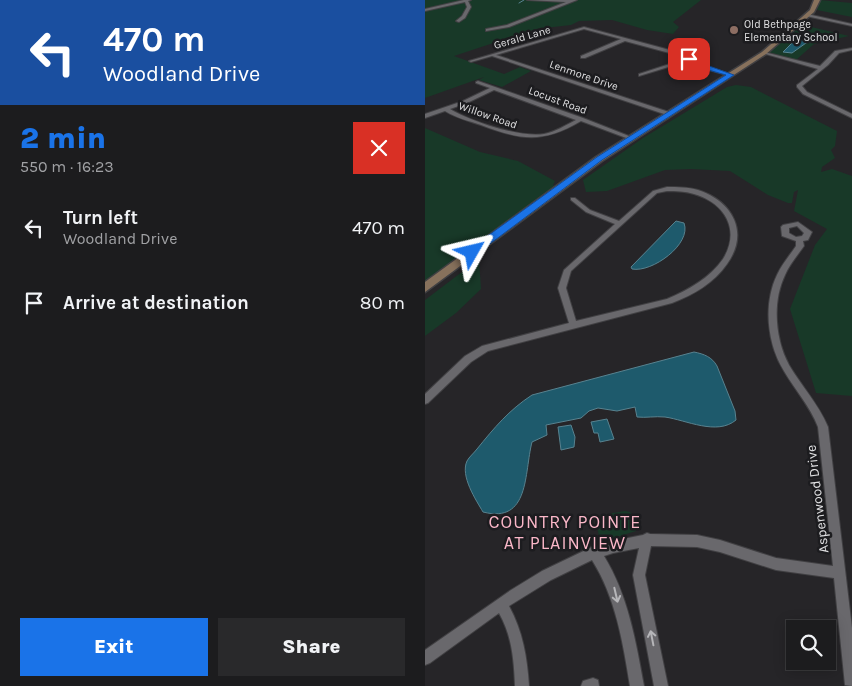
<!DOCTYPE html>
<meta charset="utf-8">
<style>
:root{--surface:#1c1c1e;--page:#29292b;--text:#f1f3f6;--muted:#a0a1a4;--line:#3a3a3c;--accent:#1a73e8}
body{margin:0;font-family:Karla,sans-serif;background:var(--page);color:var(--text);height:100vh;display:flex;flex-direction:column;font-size:19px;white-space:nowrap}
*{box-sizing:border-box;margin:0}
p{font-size:16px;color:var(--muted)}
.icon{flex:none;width:28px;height:28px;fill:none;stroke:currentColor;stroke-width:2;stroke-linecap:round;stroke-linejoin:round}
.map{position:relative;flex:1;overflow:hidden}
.details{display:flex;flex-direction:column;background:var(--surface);width:425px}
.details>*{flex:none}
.hud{background:#1a4fa0;color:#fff;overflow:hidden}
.tools{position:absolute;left:361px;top:620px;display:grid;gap:10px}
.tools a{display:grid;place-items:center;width:50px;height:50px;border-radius:0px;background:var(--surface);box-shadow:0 2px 12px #0003,0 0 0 1px var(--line);font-size:25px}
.pin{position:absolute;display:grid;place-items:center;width:42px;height:42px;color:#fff;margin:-21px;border-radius:10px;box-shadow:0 2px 8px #0006}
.me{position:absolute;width:55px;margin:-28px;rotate:53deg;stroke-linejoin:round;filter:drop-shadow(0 0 4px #0008)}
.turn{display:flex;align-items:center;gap:18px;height:105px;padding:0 20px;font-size:22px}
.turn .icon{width:65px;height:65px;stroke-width:2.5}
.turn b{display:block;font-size:35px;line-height:42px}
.round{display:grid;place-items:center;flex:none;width:52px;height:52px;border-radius:0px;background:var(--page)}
.head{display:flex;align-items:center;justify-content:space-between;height:85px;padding:0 20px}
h1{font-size:30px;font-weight:800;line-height:38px;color:var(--accent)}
.button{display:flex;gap:10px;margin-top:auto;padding:10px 20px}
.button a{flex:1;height:58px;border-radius:0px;background:var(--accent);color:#fff;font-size:20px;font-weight:800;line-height:58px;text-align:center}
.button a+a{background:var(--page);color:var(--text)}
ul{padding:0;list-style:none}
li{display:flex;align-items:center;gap:15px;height:75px;padding:0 20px}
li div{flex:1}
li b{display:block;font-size:19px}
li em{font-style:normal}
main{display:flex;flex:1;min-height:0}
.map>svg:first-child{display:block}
.green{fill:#183928;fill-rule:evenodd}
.water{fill:#1e5a6c;stroke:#58828f}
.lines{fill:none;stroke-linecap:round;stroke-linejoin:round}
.stream{stroke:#58828f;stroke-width:1}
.minor-casing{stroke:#414043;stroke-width:2}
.secondary-casing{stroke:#414043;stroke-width:3}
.minor{fill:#69686c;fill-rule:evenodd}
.secondary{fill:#87715c;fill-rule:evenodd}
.oneway{stroke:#b6b6b9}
.route{fill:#1a73e8;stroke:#114b97}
.education-dot{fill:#8d6e63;stroke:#1c1c1f;stroke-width:2}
.labels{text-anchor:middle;stroke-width:5;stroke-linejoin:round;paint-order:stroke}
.far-poi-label{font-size:11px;fill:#e0e0e2;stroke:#1c1c1f;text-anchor:start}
.far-street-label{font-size:11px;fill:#e0e0e2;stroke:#1c1c1f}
.street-label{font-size:14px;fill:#e0e0e2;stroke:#1c1c1f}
.near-neighbourhood-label{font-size:18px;letter-spacing:1px;fill:#fab7c8;stroke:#1c1c1f}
</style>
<main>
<section class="details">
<div class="hud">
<div class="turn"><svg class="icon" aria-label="left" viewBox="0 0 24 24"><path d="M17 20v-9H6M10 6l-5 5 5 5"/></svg><div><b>470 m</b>Woodland Drive</div></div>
</div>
<div class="head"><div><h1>2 min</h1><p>550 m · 16:23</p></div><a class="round" style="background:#d93025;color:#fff"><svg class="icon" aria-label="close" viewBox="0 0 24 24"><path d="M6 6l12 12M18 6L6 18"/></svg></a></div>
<ul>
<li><svg class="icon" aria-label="left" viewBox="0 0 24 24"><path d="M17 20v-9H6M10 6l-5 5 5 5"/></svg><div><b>Turn left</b><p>Woodland Drive</p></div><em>470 m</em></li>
<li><svg class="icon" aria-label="arrive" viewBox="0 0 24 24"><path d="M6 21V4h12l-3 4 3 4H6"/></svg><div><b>Arrive at destination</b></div><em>80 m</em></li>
</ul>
<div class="button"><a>Exit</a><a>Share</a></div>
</section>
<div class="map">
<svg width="427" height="686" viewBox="0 0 427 686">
<rect width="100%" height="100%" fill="#262528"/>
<path class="green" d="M 0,0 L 276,0 L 248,22 L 254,27 L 248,34 L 222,30 L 187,20 L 154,21 L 146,25 L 111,29 L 29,56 L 79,74 L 95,67 L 106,71 L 77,87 L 54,80 L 59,77 L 0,98 Z
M 394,0 L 427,3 L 427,17 L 392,10 Z
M 378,25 L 424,36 L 389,44 L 371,60 L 343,52 ZM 376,34 L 392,34 L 396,39 L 381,43 L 367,53 L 362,48 Z
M 311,85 L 326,87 L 412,131 L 410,146 L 406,150 L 410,158 L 397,167 L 396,172 L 407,169 L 427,176 L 427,396 L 391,393 L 365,309 L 390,245 L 402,229 L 369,211 L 373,190 L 369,192 L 367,203 L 363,203 L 343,195 L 305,171 L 266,169 L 240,170 L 182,191 L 161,192 L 158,180 L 218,138 L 302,87 Z
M 0,128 L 55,152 L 93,161 L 130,181 L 128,185 L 133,187 L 0,287 Z
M 54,259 L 56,289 L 31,313 L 0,336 L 0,300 Z
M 200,511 L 205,512 L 212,520 L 211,531 L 183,540 L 174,536 L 172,527 C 176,513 188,513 200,511 Z"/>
<path class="water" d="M 376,34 L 401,35 L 396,39 L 381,43 L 367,53 L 358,52 Z
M 251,221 L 259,223 C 267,244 227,273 207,269 L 206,267 Z
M 269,352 C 279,354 287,357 292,366 L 310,411 L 311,420 C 292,436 261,420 240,417 C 230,416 221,418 212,417 L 210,407 L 192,411 L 173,408 L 164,411 L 156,418 L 121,425 L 122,435 L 107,442 C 99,473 105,524 58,512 C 51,500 35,476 42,461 C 44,457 49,453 52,449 C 69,428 84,410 107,395 Z
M 182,419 L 189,439 L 175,442 L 173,433 L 169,433 L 166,422 Z
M 146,425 L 150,437 L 149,447 L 136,450 L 133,427 Z"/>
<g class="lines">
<path class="stream" d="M 94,3 L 99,0"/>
<g class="minor-casing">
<path id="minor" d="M 39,0 L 46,0 L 43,1 L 46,7 L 40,18 L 34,22 L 31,21 L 37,16 L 42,7 L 40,2 L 0,11 L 0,9 Z
M 102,0 L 152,0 L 84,27 L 61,31 L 61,29 L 82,25 L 141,2 Z
M 382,14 L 427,24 L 427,26 L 381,16 Z
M 159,27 L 256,53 L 280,66 L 308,75 L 306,76 L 276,68 L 263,61 L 214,76 L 214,74 L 260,59 L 252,55 L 200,41 L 160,58 L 156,58 L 156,56 L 196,39 L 159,29 L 71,55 L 247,113 L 248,114 L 245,116 L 67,56 L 46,62 L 44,61 Z
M 427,48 L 427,50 L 414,53 L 403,65 L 377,86 L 382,92 L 427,114 L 427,118 L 378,94 L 372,87 L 372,85 L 393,69 L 337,53 L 339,52 L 395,66 L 410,51 Z
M 53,81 L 158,118 L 209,138 L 204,139 L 156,121 C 117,144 96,140 56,125 C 44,121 31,118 20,111 L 0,118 L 0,114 L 38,101 L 65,88 L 51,83 L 51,82 ZM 69,90 L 151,120 C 141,125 130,132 119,134 C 95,138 45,121 25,109 L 42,103 Z
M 242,187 C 252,187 263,187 273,190 C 307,201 325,232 302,264 C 289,283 268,295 247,303 L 63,351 L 46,362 L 3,403 L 0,404 L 0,394 L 40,356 L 57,346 L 144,323 L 133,288 L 139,270 L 190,224 L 161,212 L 146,200 L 146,198 L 150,198 L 165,210 L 194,221 L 228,191 ZM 242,191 C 251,191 260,191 269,194 C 300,203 316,230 298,259 C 285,278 263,290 242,299 L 151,321 L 141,288 L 146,271 L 232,193 Z
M 373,222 L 387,232 L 383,240 L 378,241 L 379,246 C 372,256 364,265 360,275 C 347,302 350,339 364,365 C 377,387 393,403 403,427 L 427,628 L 427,686 L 420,685 L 409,578 L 351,570 L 295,552 L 272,547 L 226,546 L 220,575 L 243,686 L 229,686 L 208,575 L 214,548 L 188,553 L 179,556 C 203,595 211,642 219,686 L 205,686 C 198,643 191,598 167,560 L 126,580 L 84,606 C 98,632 102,657 104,686 L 90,686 C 89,660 87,636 74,613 L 5,663 L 0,665 L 0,650 L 86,590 L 117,571 L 169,546 L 171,547 L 188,541 L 218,535 L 222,533 L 225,534 L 272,535 L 295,540 L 351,558 L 408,566 L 393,427 C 385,406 370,390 359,371 C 342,344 338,304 352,275 C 357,264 365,255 371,246 L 371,241 L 357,236 L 356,227 L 358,225 ZM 372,226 L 379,233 L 377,236 L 371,237 L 364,233 L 364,228 Z
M 168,678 L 173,680 L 174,686 L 156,686 L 158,681 Z"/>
</g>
<g class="secondary-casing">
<path id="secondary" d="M 389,0 L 395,0 L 389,12 L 341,54 L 177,161 L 0,292 L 0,282 L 171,157 L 337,52 L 385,10 Z"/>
</g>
<use href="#minor" class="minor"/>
<use href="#secondary" class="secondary"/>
</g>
<defs><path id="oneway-shaft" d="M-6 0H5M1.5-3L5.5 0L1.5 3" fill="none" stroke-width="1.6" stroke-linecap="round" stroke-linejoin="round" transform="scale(1.25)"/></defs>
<g class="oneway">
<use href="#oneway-shaft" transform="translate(191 595) rotate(77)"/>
<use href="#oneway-shaft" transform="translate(227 638) rotate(-101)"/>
</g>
<path class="route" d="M 262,58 L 309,75 L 177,160 L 50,255 L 43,255 L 43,250 L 172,157 L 301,75 L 276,68 L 262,60 Z"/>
<circle class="education-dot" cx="309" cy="30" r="5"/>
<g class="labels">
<g class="far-poi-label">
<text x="319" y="28">Old Bethpage<tspan x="319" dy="13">Elementary School</tspan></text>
</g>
<g class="far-street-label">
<text transform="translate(97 37) rotate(-16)" y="4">Gerald Lane</text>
<text transform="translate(159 75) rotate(19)" y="4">Lenmore Drive</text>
<text transform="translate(133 100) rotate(20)" y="4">Locust Road</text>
<text transform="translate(63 115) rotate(19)" y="4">Willow Road</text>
</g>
<g class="street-label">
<text transform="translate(392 499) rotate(-97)" y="5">Aspenwood Drive</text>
</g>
<g class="near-neighbourhood-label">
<text x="140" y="528">COUNTRY POINTE<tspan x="140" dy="21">AT PLAINVIEW</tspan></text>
</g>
</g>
</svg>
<div class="tools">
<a><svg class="icon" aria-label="search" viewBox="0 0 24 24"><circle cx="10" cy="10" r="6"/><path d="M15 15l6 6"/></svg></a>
</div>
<div class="pin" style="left:264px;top:59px;background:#d93025"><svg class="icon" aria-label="arrive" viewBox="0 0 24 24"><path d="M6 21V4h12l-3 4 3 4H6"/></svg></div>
<svg class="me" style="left:47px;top:252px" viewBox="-20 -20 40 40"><path d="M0-17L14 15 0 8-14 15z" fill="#1a73e8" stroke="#fff" stroke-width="4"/></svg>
</div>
</main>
